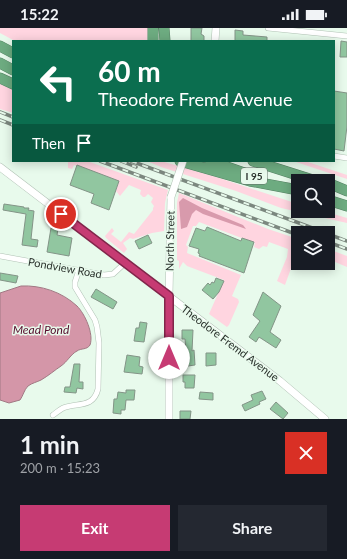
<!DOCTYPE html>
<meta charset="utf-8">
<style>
:root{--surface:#171b24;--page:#242831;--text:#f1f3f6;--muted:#9ea1a6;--accent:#c63b73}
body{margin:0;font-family:Lato,sans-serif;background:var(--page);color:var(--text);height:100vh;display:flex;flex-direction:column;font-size:15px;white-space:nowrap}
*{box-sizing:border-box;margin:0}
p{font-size:13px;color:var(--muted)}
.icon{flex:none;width:22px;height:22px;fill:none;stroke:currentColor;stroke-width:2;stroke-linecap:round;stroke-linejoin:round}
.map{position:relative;height:391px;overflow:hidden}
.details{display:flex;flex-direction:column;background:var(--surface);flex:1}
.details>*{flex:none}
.hud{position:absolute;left:12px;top:12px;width:323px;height:122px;border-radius:0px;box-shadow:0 2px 10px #0003;background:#0b6e4f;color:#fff;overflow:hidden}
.buttons{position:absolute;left:291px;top:146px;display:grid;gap:8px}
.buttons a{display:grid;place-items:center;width:44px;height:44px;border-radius:0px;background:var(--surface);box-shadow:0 2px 10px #0003;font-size:20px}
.pin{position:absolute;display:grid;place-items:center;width:34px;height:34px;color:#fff;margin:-17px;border:2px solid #fff;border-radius:50%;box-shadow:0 1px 4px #0007}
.me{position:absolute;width:44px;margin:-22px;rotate:0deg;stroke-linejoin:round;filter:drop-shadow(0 0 3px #0008)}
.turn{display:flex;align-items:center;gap:14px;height:84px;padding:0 20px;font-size:18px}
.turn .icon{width:52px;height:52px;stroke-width:2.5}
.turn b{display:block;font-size:28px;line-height:34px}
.then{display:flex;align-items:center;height:38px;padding:0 20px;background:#0003;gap:8px;font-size:15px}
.round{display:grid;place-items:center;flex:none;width:42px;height:42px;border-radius:0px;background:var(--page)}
.overview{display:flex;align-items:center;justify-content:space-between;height:68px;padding:0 20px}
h1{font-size:24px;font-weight:700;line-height:30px}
.cta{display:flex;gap:8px;margin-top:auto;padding:8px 20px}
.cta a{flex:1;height:46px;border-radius:0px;background:var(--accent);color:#fff;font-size:16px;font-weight:700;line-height:46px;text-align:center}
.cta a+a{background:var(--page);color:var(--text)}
.status{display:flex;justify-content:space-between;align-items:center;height:28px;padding:0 20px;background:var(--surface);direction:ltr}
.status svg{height:11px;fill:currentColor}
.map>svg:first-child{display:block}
.green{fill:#ffd5e0}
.forest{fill:#d89aac}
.water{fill:#d496a8;stroke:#a17883}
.building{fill:#91c6a0;stroke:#839487}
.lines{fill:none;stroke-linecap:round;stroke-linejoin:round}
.street-casing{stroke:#b1c2b5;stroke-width:6}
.secondary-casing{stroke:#b1c2b5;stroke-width:8}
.highway-casing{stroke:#568063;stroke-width:11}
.street{stroke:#fff;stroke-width:5}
.secondary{stroke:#fff;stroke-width:7}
.highway{stroke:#6dab80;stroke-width:10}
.rail-casing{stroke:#7c887f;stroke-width:3.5}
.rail{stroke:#e8faec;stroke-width:2;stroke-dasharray:6;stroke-linecap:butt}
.secondary-bridge-casing{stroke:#b1c2b5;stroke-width:8;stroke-linecap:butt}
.secondary-bridge{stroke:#fff;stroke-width:7}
.route-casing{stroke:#81264b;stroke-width:10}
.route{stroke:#c63b73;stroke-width:7}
.labels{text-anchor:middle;stroke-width:3;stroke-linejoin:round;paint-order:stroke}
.shield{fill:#e8faec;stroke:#636d66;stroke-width:1}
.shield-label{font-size:10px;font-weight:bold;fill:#2a312c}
.street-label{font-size:11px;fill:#2a312c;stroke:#e8faec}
.water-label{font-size:12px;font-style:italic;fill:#550c2c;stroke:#e8faec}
</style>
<div class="status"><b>15:22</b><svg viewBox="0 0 49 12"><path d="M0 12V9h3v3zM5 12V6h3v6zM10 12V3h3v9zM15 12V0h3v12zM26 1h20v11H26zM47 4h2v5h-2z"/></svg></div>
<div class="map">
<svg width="347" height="391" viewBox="0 0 347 391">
<rect width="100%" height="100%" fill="#e8faec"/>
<path class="green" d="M 0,0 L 148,0 L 147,13 L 15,13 L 0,5 Z
M 0,56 L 13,62 L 13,85 L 0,81 Z
M 65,133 L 87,133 L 168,162 L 165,175 L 164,203 L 152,205 L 133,211 L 130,210 L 123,215 L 127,221 L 124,225 L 106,210 L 105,208 L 112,200 L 114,203 L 111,206 L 121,214 L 129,204 L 134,206 L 153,182 L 153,180 L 154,178 L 151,174 L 153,170 L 148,166 L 145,169 L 143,169 L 140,166 L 141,162 L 129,157 L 120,168 L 116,163 L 119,154 L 74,137 L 72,141 L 68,140 L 68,134 Z
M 147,133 L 161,133 L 219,150 L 298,176 L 298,183 L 323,183 L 347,190 L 347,195 L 281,180 L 236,163 L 161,139 Z
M 293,133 L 305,133 L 347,147 L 347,151 Z
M 179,165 L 268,201 L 298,211 L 298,221 L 285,257 L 277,253 L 287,229 L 288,221 L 269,214 L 267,219 L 263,218 L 259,221 L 254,219 L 255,215 L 199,194 L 196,198 L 193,198 L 186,217 L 188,219 L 187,225 L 241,247 L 232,268 L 238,271 L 239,274 L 229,297 L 227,299 L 209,286 L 224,252 L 187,238 L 183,234 L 179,241 L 179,233 L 177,232 L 177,175 Z
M 328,221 L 347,228 L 347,239 L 328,231 Z"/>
<path class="forest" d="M 183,170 L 202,180 L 243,197 L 246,201 L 203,186 L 196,182 L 192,186 L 187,199 L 181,201 L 179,174 Z"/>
<path class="water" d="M 21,258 C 41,257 62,264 77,278 C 85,286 94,306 90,317 C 87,322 81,320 77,323 C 71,326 67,334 61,338 C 55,342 48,348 41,352 C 37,354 32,355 28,358 C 24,362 23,368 20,372 L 9,375 L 0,372 L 0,265 Z"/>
<path class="building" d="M 191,0 L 202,0 L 201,6 L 204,8 L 204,13 L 191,13 Z
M 235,2 L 243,3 L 243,7 L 267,9 L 267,13 L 235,13 Z
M 341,13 L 347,14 L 347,29 L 340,29 Z
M 334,63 L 347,65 L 347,98 L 344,123 L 334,121 Z
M 77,137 L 119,153 L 109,182 L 91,175 L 94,166 L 70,157 Z
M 4,176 L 24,179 L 24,180 L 29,180 L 28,182 L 34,183 L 31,211 L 38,212 L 37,219 L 22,217 L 26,186 L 3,182 Z
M 207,199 L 241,213 L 242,210 L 254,214 L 244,245 L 199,228 L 200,226 L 198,225 L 199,221 L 189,218 L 196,200 L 205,203 Z
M 51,200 L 58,201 L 57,207 L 72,210 L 69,228 L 47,224 Z
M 148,207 L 152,215 L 139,221 L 135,213 Z
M 0,245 L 18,248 L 16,255 L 0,252 Z
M 216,250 L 224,253 L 219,264 L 213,271 L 202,262 L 208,255 L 210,257 L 212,254 L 214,255 Z
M 96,261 L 117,274 L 113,281 L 91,269 Z
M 263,264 L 281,278 L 270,304 L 281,312 L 276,320 L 259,309 L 256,314 L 249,309 L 260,293 L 253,287 Z
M 140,294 L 147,295 L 144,314 L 134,313 L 136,300 L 139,300 Z
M 182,302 L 193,302 L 192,323 L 194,322 L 195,337 L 188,338 L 188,333 L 180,334 L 179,324 L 186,323 L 185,311 L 182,311 Z
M 206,325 L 216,325 L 216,337 L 206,338 Z
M 127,327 L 140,329 L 139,338 L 143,339 L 142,346 L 124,344 Z
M 74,336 L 80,336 L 79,354 L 83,354 L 83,361 L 77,360 L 76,365 L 64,364 L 65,359 L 70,359 Z
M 183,347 L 195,347 L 194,360 L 185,360 L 185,354 L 183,354 Z
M 126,362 L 135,362 L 134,372 L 126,372 L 125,382 L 121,382 L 121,386 L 113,385 L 114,371 L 117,371 L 118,364 L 126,365 Z
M 262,363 L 266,371 L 259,374 L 260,376 L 245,383 L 242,377 L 253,372 L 251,367 Z
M 200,364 L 213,365 L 213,372 L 199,371 Z
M 276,374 L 288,385 L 283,391 L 270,381 Z
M 180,383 L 191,383 L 190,391 L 180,391 Z"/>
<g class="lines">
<g class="street-casing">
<path id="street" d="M 268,0 L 347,8
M 334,128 L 347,130
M 0,228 L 104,247 L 113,246 L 125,235
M 53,387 C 56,385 59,382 63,380 C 77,374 93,381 98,361 L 99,315 L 97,299 L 95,292 L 75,259 L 75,254 L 79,242"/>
</g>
<g class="secondary-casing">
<path id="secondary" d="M 215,13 L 216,0
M 0,139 L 280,353 L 325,391
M 169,391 L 169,268 L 171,169"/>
</g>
<g class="highway-casing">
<path id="highway" d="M 164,0 L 165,13
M 153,13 L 153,0
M 0,18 L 13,25
M 0,35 L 13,42
M 0,50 L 13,56
M 180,133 L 250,153 L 298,162
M 210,133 L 247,146
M 253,133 L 316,153
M 328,155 L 347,163
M 328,172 L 347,178"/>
</g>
<use href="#street" class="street"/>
<use href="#secondary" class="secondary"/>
<use href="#highway" class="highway"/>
<g class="rail-casing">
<path id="rail" d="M 0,84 L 13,89
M 0,92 L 13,97
M 100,133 L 298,207
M 121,133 L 136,139
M 131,133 L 326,205
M 328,206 L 347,213
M 328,214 L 347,221"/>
</g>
<use href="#rail" class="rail"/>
<g class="secondary-bridge-casing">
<path id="secondary-bridge" d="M 171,169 L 183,133"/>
</g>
<use href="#secondary-bridge" class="secondary-bridge"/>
</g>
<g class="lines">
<g class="route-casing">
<path id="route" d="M 61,186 L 169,268 L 169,330"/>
</g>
<use href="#route" class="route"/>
</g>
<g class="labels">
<rect class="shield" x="241" y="140" width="26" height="16" rx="3"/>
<g class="shield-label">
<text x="254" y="152">I 95</text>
</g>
<g class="street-label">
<text transform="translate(170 213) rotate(-89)" y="4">North Street</text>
<text transform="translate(65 240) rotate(10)" y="4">Pondview Road</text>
<text transform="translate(230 315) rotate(37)" y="4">Theodore Fremd Avenue</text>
</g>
<g class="water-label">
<text x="41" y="306">Mead Pond</text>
</g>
</g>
</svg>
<div class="buttons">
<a><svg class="icon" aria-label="search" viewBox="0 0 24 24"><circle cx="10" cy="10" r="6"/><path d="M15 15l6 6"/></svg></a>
<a><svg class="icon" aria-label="layers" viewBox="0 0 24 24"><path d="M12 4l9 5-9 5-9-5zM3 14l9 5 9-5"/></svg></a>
</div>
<div class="pin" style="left:61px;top:186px;background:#d93025"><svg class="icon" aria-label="arrive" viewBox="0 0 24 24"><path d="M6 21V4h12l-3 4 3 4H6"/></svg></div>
<svg class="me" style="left:169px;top:330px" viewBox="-20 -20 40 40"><circle r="19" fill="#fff"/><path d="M0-13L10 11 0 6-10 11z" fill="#c63b73"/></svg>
<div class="hud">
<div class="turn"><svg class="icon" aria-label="left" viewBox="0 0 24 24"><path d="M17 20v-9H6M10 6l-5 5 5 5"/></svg><div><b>60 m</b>Theodore Fremd Avenue</div></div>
<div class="then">Then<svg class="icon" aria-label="arrive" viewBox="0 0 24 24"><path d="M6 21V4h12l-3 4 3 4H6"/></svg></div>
</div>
</div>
<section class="details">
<div class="overview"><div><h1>1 min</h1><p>200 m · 15:23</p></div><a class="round" style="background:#d93025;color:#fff"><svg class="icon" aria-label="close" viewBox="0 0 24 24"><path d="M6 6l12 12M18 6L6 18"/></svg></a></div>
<div class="cta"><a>Exit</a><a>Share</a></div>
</section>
